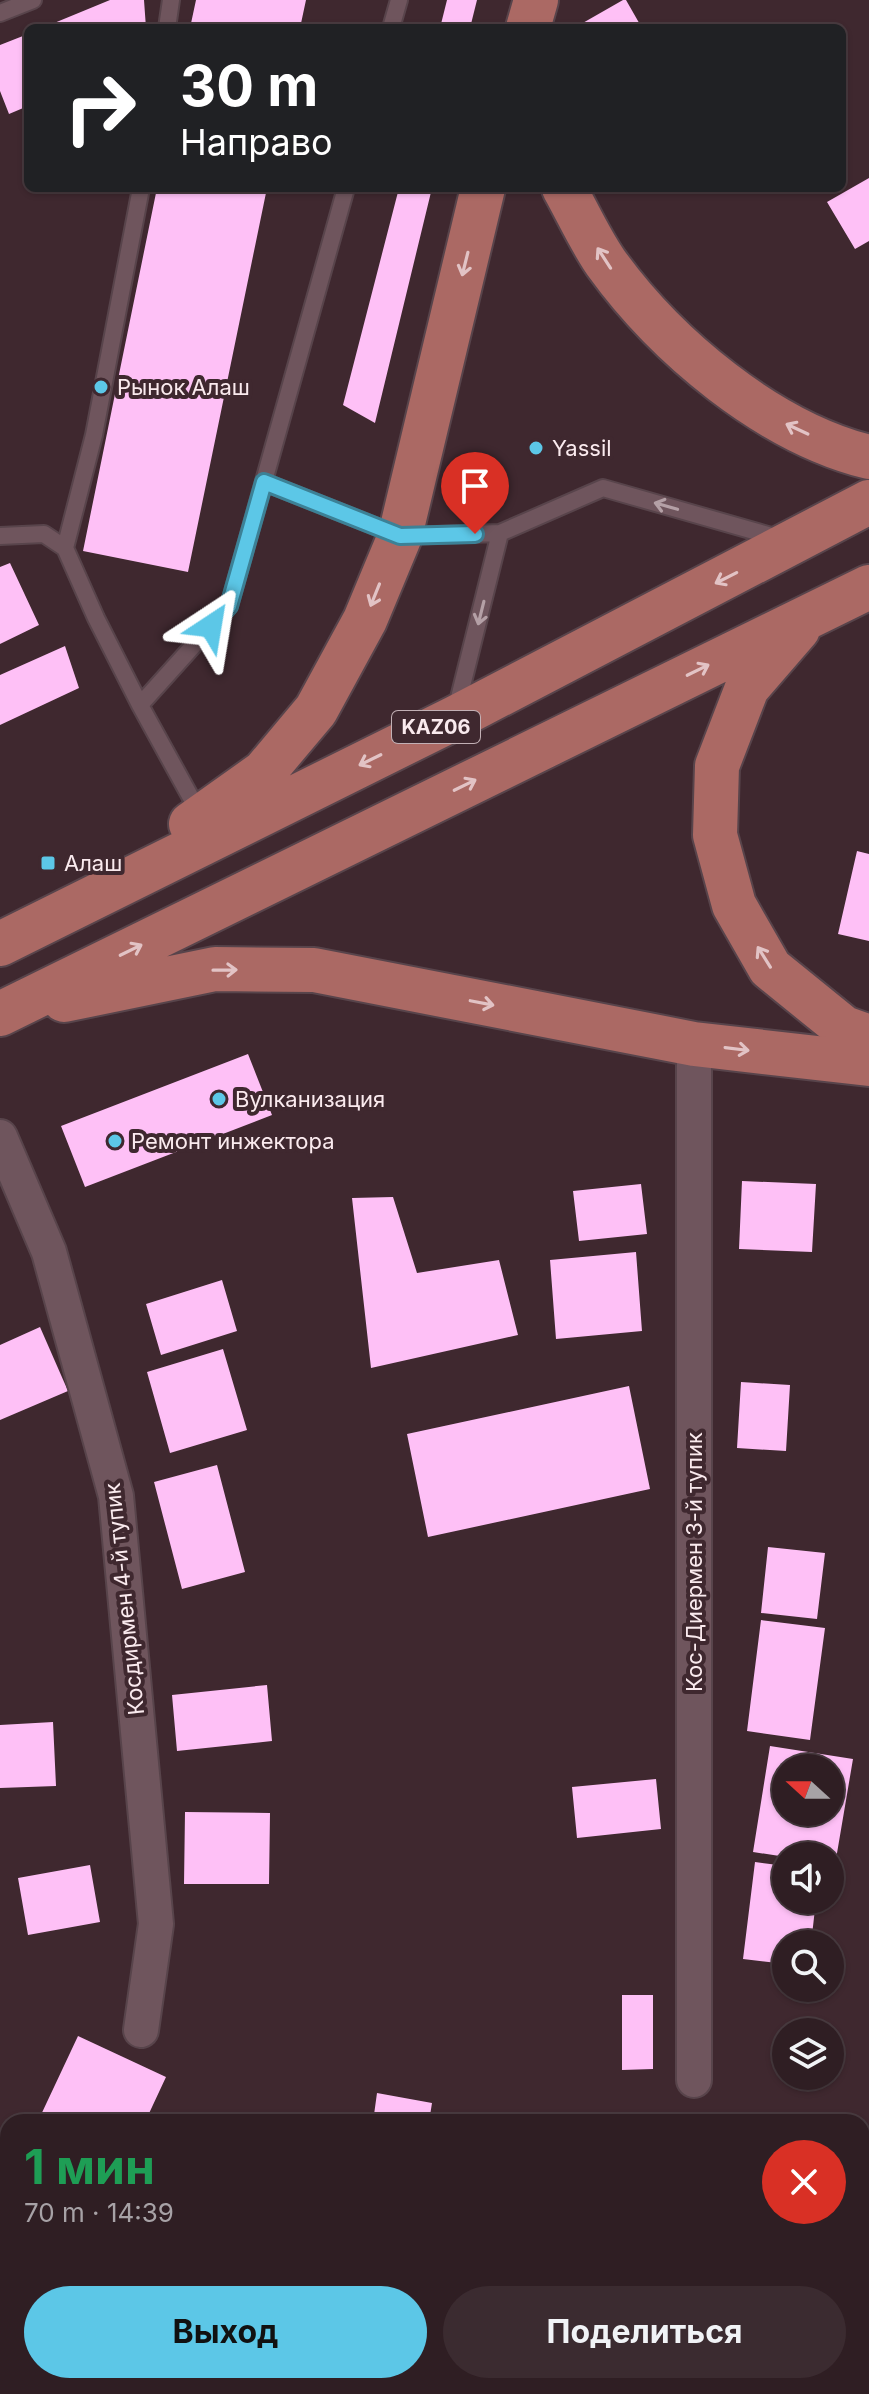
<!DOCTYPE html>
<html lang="ru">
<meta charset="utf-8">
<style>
:root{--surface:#2f1e23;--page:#3b2b30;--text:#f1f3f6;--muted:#a7a2a6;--line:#4a3c41;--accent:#5cc7e7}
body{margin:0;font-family:Inter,sans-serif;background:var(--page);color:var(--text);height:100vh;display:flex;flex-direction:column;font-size:30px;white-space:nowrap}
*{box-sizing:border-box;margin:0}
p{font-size:26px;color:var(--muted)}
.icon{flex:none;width:44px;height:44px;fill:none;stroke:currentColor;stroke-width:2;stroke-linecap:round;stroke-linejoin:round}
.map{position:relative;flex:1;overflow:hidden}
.side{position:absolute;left:0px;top:2114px;width:870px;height:280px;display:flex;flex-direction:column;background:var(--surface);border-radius:24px 24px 0 0;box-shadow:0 2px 6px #0004,0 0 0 2px var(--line)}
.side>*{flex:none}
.guide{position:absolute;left:24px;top:24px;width:822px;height:168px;border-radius:12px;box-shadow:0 2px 6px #0004,0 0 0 2px var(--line);background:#202124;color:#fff;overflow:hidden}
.needle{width:52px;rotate:291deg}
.controls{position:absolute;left:772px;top:1754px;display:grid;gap:16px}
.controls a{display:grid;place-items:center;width:72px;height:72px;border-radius:50%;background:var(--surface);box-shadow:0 2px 6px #0004,0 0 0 2px var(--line);font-size:40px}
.pin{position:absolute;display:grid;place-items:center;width:68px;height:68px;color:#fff;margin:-82px -34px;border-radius:50% 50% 50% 0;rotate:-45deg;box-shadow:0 0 8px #0007}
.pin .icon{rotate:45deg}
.me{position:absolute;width:88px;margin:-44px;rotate:33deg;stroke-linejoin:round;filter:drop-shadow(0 0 6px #0008)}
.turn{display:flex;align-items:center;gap:28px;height:168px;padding:0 24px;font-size:36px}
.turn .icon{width:104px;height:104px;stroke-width:2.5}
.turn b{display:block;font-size:56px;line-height:68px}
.round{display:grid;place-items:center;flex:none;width:84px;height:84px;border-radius:42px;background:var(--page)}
.summary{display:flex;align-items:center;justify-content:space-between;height:136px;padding:0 24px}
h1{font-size:48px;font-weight:700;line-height:60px;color:#1e9e55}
.cta{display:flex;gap:16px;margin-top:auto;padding:16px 24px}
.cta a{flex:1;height:92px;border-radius:48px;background:var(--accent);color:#111;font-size:32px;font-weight:700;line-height:92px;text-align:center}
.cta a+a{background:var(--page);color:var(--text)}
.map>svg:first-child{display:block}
.building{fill:#fec0f6;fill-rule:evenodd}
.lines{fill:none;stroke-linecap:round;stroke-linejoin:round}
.service-casing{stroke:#58444b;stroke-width:20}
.minor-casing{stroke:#58444b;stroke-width:38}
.trunk-casing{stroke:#58444b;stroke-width:48}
.service{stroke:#6f555d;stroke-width:16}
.minor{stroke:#6f555d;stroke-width:34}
.trunk{stroke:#ab6964;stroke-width:44}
.oneway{stroke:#e2c3c5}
.oneway2{stroke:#b4a0a6}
.route-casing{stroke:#3c8196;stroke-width:20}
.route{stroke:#5cc7e7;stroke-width:14}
.poi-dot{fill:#5cc7e7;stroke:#3f282f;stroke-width:3}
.labels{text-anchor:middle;stroke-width:8;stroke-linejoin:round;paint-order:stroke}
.shield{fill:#3f282f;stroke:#c2b0b5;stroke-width:2}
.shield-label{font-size:20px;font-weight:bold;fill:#faeaee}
.poi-label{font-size:22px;fill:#faeaee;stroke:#3f282f;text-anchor:start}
.street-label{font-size:22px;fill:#faeaee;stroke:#3f282f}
</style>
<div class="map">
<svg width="869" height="2394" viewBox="0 0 869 2394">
<rect width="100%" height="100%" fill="#3f282f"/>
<path class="building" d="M 110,0 L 144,0 L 146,28 L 42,28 Z
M 196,0 L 306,0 L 300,28 L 190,28 Z
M 447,0 L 477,0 L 470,28 L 440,28 Z
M 623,0 L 626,0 L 642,28 L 583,28 L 581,24 Z
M 28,34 L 28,106 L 9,114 L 0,91 L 0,45 Z
M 869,178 L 869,241 L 855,249 L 827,202 Z
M 157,188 L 267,188 L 188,572 L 83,551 Z
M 399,188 L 432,188 L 375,423 L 343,405 Z
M 10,563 L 39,625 L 0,644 L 0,567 Z
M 65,646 L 79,688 L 0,725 L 0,675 Z
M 857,851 L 869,854 L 869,941 L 838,934 Z
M 248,1054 L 272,1115 L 85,1187 L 61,1126 Z
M 742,1181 L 816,1184 L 812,1252 L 739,1249 Z
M 641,1184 L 647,1234 L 579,1241 L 573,1191 Z
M 393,1197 L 417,1273 L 499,1260 L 518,1335 L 371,1368 L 352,1198 Z
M 636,1252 L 642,1331 L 556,1339 L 550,1260 Z
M 222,1280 L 237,1331 L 161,1355 L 146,1304 Z
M 40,1327 L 68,1391 L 0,1420 L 0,1345 Z
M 223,1349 L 247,1430 L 170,1453 L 147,1372 Z
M 741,1382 L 790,1385 L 786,1451 L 737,1448 Z
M 629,1386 L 650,1489 L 428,1537 L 407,1434 Z
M 217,1465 L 245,1572 L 182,1589 L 154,1482 Z
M 768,1547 L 825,1553 L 817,1619 L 761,1613 Z
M 761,1620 L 825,1628 L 810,1740 L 747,1731 Z
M 267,1685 L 272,1741 L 177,1751 L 172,1695 Z
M 53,1722 L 56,1786 L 0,1788 L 0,1725 Z
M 770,1746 L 853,1759 L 835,1865 L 830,1864 L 830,1856 L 786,1857 L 753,1852 ZM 786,1768 L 830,1768 L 830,1812 L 786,1812 Z
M 656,1779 L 661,1829 L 577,1838 L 572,1787 Z
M 185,1812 L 270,1813 L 269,1884 L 184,1884 Z
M 755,1862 L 786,1866 L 786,1900 L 816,1900 L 811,1944 L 786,1944 L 786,1964 L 743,1959 Z
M 90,1865 L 100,1922 L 28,1935 L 18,1878 Z
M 622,1995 L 653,1995 L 653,2069 L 622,2070 Z
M 78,2036 L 166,2077 L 145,2122 L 45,2122 L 39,2119 Z
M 377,2093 L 432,2103 L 429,2122 L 373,2122 Z"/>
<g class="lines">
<g class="service-casing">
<path id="service" d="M 0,13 L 33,0
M 167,28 L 171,0
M 391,28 L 399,0
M 264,482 L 400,536 L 500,533
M 0,536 L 44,534 L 65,548 L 96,618 L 140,705
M 65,548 L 94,435 L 141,188
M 456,710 L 500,533 L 603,488 L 782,539
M 201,816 L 140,705 L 229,606 L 346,188"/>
</g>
<g class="minor-casing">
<path id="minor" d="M 0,1137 L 49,1252 L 116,1496 L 156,1924 L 141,2030
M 694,2080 L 694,1044
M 862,2374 L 869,2372
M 220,2386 L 226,2394
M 788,2394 L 817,2386"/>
</g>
<g class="trunk-casing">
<path id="trunk" d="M 528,28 L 536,0
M 564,188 C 578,213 590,240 606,263 C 666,346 768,432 869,457
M 798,629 L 747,688 L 717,766 L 715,835 L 734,905 L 770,968 L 844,1028 L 869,1037
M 191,824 L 264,772 L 316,710 L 365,620 L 400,536 L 483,188
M 0,944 L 455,718 L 869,502
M 64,1000 L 215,969 L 314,970 L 694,1044 L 869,1064
M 0,1014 L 869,587"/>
</g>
<use href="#service" class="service"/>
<use href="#minor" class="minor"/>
<use href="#trunk" class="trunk"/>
</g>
<defs><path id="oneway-shaft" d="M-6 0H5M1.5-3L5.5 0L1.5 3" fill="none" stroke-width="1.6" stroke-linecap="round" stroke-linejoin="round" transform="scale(2)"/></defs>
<g class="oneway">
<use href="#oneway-shaft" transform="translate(604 258) rotate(-123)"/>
<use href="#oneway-shaft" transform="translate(465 264) rotate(104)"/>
<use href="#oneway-shaft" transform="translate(797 429) rotate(-155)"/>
<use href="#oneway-shaft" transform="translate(726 578) rotate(153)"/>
<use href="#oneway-shaft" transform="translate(375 595) rotate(112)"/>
<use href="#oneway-shaft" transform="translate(698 670) rotate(-26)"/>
<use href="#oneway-shaft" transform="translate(370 760) rotate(154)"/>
<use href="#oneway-shaft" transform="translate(465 785) rotate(-26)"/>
<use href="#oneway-shaft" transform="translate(131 950) rotate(-26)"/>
<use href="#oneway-shaft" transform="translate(764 957) rotate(-122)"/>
<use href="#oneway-shaft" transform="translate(225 970) rotate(-1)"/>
<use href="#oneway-shaft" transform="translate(482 1003) rotate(11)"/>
<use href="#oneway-shaft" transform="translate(737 1049) rotate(7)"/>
</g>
<g class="oneway2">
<use href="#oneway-shaft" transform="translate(666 506) rotate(-164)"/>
<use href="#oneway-shaft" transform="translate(481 613) rotate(104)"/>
</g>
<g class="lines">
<g class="route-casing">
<path id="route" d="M 211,626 L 229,606 L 264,482 L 400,536 L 475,534"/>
</g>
<use href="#route" class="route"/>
</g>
<g class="poi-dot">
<circle cx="101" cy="387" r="8"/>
<circle cx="536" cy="448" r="8"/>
<rect x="40" y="855" width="16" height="16" rx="4"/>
<circle cx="219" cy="1099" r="8"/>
<circle cx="115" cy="1141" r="8"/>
</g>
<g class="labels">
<rect class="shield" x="392" y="711" width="88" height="32" rx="6"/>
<g class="shield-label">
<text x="436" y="734">KАZ06</text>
</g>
<g class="poi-label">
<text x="117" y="395">Рынок Алаш</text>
<text x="552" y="456">Yassil</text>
<text x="64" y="871">Алаш</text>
<text x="235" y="1107">Вулканизация</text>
<text x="131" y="1149">Ремонт инжектора</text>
</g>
<g class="street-label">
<text transform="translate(694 1562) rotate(-90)" y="8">Кос-Диермен 3-й тупик</text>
<text transform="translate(124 1599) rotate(-96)" y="8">Косдирмен 4-й тупик</text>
</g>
</g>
</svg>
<div class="controls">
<a><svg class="needle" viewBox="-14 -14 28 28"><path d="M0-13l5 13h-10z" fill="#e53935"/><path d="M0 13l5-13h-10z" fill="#a7a2a6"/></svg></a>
<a><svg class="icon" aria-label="sound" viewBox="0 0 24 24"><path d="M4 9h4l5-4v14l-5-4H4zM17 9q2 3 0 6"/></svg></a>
<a><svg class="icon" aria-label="search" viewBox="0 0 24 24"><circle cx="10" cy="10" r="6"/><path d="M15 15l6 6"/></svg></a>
<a><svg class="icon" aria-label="layers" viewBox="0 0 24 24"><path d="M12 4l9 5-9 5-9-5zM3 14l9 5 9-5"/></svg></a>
</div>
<div class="pin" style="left:475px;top:534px;background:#d93025"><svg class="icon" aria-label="arrive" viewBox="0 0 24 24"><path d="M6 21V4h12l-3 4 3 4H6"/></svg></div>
<svg class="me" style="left:211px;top:626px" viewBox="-20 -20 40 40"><path d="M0-17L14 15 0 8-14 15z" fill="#5cc7e7" stroke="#fff" stroke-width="4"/></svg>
<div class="guide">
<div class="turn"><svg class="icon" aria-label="right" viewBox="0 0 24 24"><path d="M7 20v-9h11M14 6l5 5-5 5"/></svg><div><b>30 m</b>Направо</div></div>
</div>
<section class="side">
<div class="summary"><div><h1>1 мин</h1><p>70 m · 14:39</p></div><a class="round" style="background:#d93025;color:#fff"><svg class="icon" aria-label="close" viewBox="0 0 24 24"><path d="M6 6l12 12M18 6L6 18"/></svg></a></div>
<div class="cta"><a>Выход</a><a>Поделиться</a></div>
</section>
</div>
